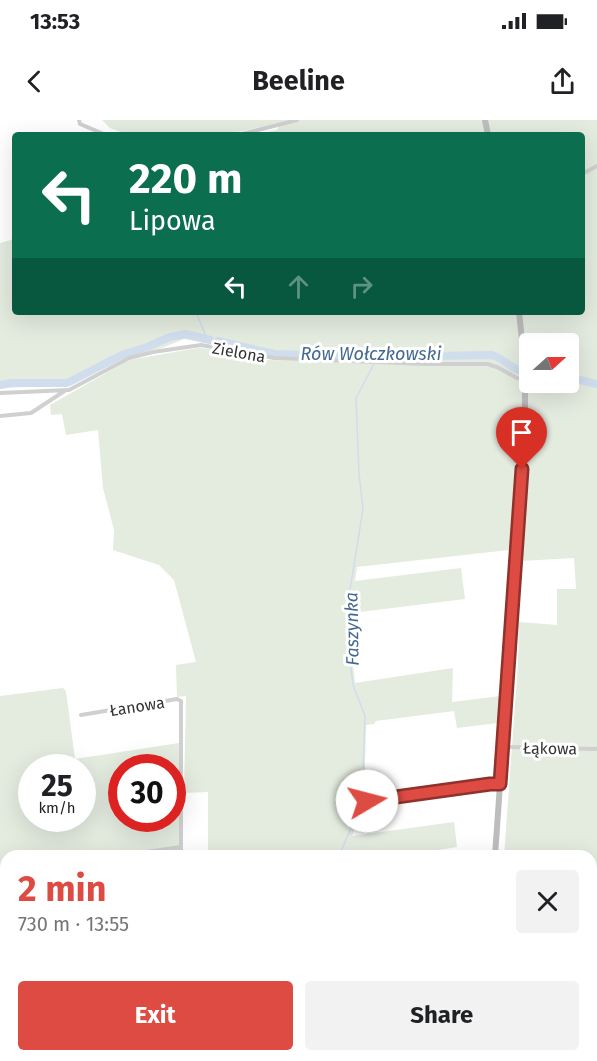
<!DOCTYPE html>
<meta charset="utf-8">
<style>
:root{--surface:#fff;--page:#f2f2f2;--text:#202124;--muted:#757577;--accent:#dd4b42}
body{margin:0;font-family:"Fira Sans",sans-serif;background:var(--page);color:var(--text);height:100vh;display:flex;flex-direction:column;font-size:22px;white-space:nowrap}
*{box-sizing:border-box;margin:0}
p{font-size:20px;color:var(--muted)}
.icon{flex:none;width:33px;height:33px;fill:none;stroke:currentColor;stroke-width:2;stroke-linecap:round;stroke-linejoin:round}
.map{position:relative;flex:1;overflow:hidden}
.details{position:absolute;left:0px;top:730px;width:597px;height:212px;display:flex;flex-direction:column;background:var(--surface);border-radius:18px 18px 0 0;box-shadow:0 6px 24px #0002}
.details>*{flex:none}
.banner{position:absolute;left:12px;top:12px;width:573px;height:183px;border-radius:6px;box-shadow:0 6px 24px #0002;background:#0b6e4f;color:#fff;overflow:hidden}
.needle{width:39px;rotate:69deg}
.controls{position:absolute;left:519px;top:213px;display:grid;gap:12px}
.controls a{display:grid;place-items:center;width:60px;height:60px;border-radius:6px;background:var(--surface);box-shadow:0 6px 24px #0002;font-size:30px}
.speed{position:absolute;left:18px;top:634px;display:flex;gap:12px;font-size:30px;font-weight:700;text-align:center}
.speed>*{display:grid;place-content:center;width:78px;height:78px;border-radius:50%;background:var(--surface);box-shadow:0 6px 24px #0002;line-height:1}
.speed small{font-size:15px;font-weight:400}
.speed .limit{border:9px solid #d22;background:#fff;color:#111}
.pin{position:absolute;display:grid;place-items:center;width:51px;height:51px;color:#fff;margin:-62px -26px;border-radius:50% 50% 50% 0;rotate:-45deg;box-shadow:0 0 6px #0007}
.pin .icon{rotate:45deg}
.me{position:absolute;width:66px;margin:-33px;rotate:82deg;stroke-linejoin:round;filter:drop-shadow(0 0 4px #0008)}
.turn{display:flex;align-items:center;gap:21px;height:126px;padding:0 18px;font-size:27px}
.turn .icon{width:78px;height:78px;stroke-width:2.5}
.turn b{display:block;font-size:42px;line-height:51px}
.lanes{display:flex;align-items:center;height:57px;padding:0 18px;background:#0003;justify-content:center;gap:30px;direction:ltr}
.lanes .off{opacity:.35}
.round{display:grid;place-items:center;flex:none;width:63px;height:63px;border-radius:6px;background:var(--page)}
.head{display:flex;align-items:center;justify-content:space-between;height:102px;padding:0 18px}
h1{font-size:36px;font-weight:700;line-height:45px;color:var(--accent)}
.cta{display:flex;gap:12px;margin-top:auto;padding:12px 18px}
.cta a{flex:1;height:69px;border-radius:6px;background:var(--accent);color:#fff;font-size:24px;font-weight:700;line-height:69px;text-align:center}
.cta a+a{background:var(--page);color:var(--text)}
.status{display:flex;justify-content:space-between;align-items:center;height:42px;padding:0 30px;background:var(--surface);direction:ltr}
.status svg{height:16px;fill:currentColor}
header{display:flex;justify-content:space-between;align-items:center;height:78px;padding:0 18px;background:var(--surface);font-size:27px;font-weight:700}
.map>svg:first-child{display:block}
.green{fill:#e4ebdf;fill-rule:evenodd}
.lines{fill:none;stroke-linecap:round;stroke-linejoin:round}
.stream{stroke:#d0ddec;stroke-width:1.5}
.river{stroke:#d0ddec;stroke-width:8}
.street{stroke:#d0d0d0;stroke-width:4}
.secondary{stroke:#bdbdbd;stroke-width:6}
.route-casing{stroke:#90312b;stroke-width:15}
.route{stroke:#dd4b42;stroke-width:10}
.labels{text-anchor:middle;stroke-width:6;stroke-linejoin:round;paint-order:stroke}
.street-label{font-size:16px;fill:#333;stroke:#fff}
.water-label{font-size:18px;font-style:italic;fill:#436992;stroke:#fff}
</style>
<div class="status"><b>13:53</b><svg viewBox="0 0 49 12"><path d="M0 12V9h3v3zM5 12V6h3v6zM10 12V3h3v9zM15 12V0h3v12zM26 1h20v11H26zM47 4h2v5h-2z"/></svg></div>
<header><svg class="icon" aria-label="back" viewBox="0 0 24 24"><path d="M15 5l-7 7 7 7"/></svg>Beeline<svg class="icon" aria-label="share" viewBox="0 0 24 24"><path d="M12 15V3M7 8l5-5 5 5M5 13v7h14v-7"/></svg></header>
<div class="map">
<svg width="597" height="941" viewBox="0 0 597 941">
<rect width="100%" height="100%" fill="#fff"/>
<path class="green" d="M 102,0 L 597,0 L 597,941 L 485,941 L 485,936 L 591,936 L 591,736 L 504,736 L 518,544 L 519,502 L 557,505 L 557,469 L 576,469 L 574,438 L 521,441 L 509,430 L 357,447 L 355,461 L 461,448 L 465,479 L 352,493 L 351,525 L 355,563 L 453,548 L 452,582 L 500,576 L 498,603 L 457,608 L 454,591 L 376,601 L 374,604 L 366,605 L 364,683 L 352,716 L 454,702 L 457,727 L 433,731 L 433,736 L 208,736 L 208,672 L 184,673 L 186,576 L 177,577 L 176,545 L 196,542 L 174,460 L 159,445 L 113,430 L 114,410 L 103,368 L 98,310 L 66,315 L 62,294 L 51,295 L 50,285 L 129,240 L 198,228 L 216,229 L 267,240 L 409,244 L 409,239 L 265,235 L 184,219 L 162,228 L 129,235 L 72,265 L 0,268 L 0,123 L 11,120 L 15,115 L 15,192 L 582,192 L 582,15 L 254,15 L 277,10 L 281,2 L 225,15 L 129,15 L 110,8 ZM 530,224 L 568,224 L 568,262 L 530,262 Z
M 63,568 L 66,571 L 75,639 L 179,623 L 179,736 L 6,736 L 6,840 L 0,841 L 0,576 ZM 32,648 L 82,648 L 82,699 L 32,699 ZM 122,648 L 172,648 L 172,699 L 122,699 Z
M 199,936 L 440,936 L 441,941 L 371,941 L 370,939 L 353,941 L 184,941 L 183,939 Z"/>
<g class="lines">
<path class="stream" d="M 196,192 L 207,219
M 375,239 L 377,237
M 339,736 L 362,682 L 365,596 L 353,565 L 349,532 L 349,476 L 363,389 L 359,354 L 356,278 L 374,244
M 370,936 L 373,941"/>
<path class="river" d="M 218,221 L 274,234 L 377,237 L 492,235 C 503,238 510,248 521,251
M 568,257 L 597,264
M 0,265 L 12,263 L 67,263 L 122,235 L 147,227 L 170,217 L 186,214 L 210,220"/>
<path class="street" d="M 79,0 L 80,4 L 106,15
M 238,15 L 297,0
M 582,54 L 597,46
M 0,273 L 69,270 L 129,238 L 153,232 L 201,225 L 274,238 L 428,244 L 487,244 L 497,247 L 517,258 L 525,259
M 0,296 L 31,293 L 66,270
M 81,595 L 177,579 L 181,581 L 181,736
M 503,627 L 597,629
M 367,681 L 490,664 L 500,664
M 119,736 L 181,727
M 0,756 L 6,755
M 0,921 L 6,919
M 83,936 L 84,941
M 181,936 L 182,941
M 0,939 L 10,941"/>
<path class="secondary" d="M 485,0 L 488,15
M 495,736 L 525,306 L 525,248 L 519,192
M 480,941 L 480,936"/>
</g>
<g class="lines">
<g class="route-casing">
<path id="route" d="M 367,681 L 490,664 L 500,664 L 522,349"/>
</g>
<use href="#route" class="route"/>
</g>
<g class="labels">
<g class="street-label">
<text transform="translate(239 232) rotate(10)" y="6">Zielona</text>
<text transform="translate(137 586) rotate(-9)" y="6">Łanowa</text>
<text transform="translate(550 628) rotate(1)" y="6">Łąkowa</text>
</g>
<g class="water-label">
<text x="371" y="240">Rów Wołczkowski</text>
<text transform="translate(352 509) rotate(-91)" y="6">Faszynka</text>
</g>
</g>
</svg>
<div class="controls">
<a><svg class="needle" viewBox="-14 -14 28 28"><path d="M0-13l5 13h-10z" fill="#e53935"/><path d="M0 13l5-13h-10z" fill="#757577"/></svg></a>
</div>
<div class="speed"><div>25<small>km/h</small></div><div class="limit">30</div></div>
<div class="pin" style="left:522px;top:349px;background:#d93025"><svg class="icon" aria-label="arrive" viewBox="0 0 24 24"><path d="M6 21V4h12l-3 4 3 4H6"/></svg></div>
<svg class="me" style="left:367px;top:681px" viewBox="-20 -20 40 40"><circle r="19" fill="#fff"/><path d="M0-13L10 11 0 6-10 11z" fill="#dd4b42"/></svg>
<div class="banner">
<div class="turn"><svg class="icon" aria-label="left" viewBox="0 0 24 24"><path d="M17 20v-9H6M10 6l-5 5 5 5"/></svg><div><b>220 m</b>Lipowa</div></div>
<div class="lanes"><svg class="icon" aria-label="left" viewBox="0 0 24 24"><path d="M17 20v-9H6M10 6l-5 5 5 5"/></svg><svg class="icon off" aria-label="ahead" viewBox="0 0 24 24"><path d="M12 20V5M6 11l6-6 6 6"/></svg><svg class="icon off" aria-label="right" viewBox="0 0 24 24"><path d="M7 20v-9h11M14 6l5 5-5 5"/></svg></div>
</div>
<section class="details">
<div class="head"><div><h1>2 min</h1><p>730 m · 13:55</p></div><a class="round"><svg class="icon" aria-label="close" viewBox="0 0 24 24"><path d="M6 6l12 12M18 6L6 18"/></svg></a></div>
<div class="cta"><a>Exit</a><a>Share</a></div>
</section>
</div>
